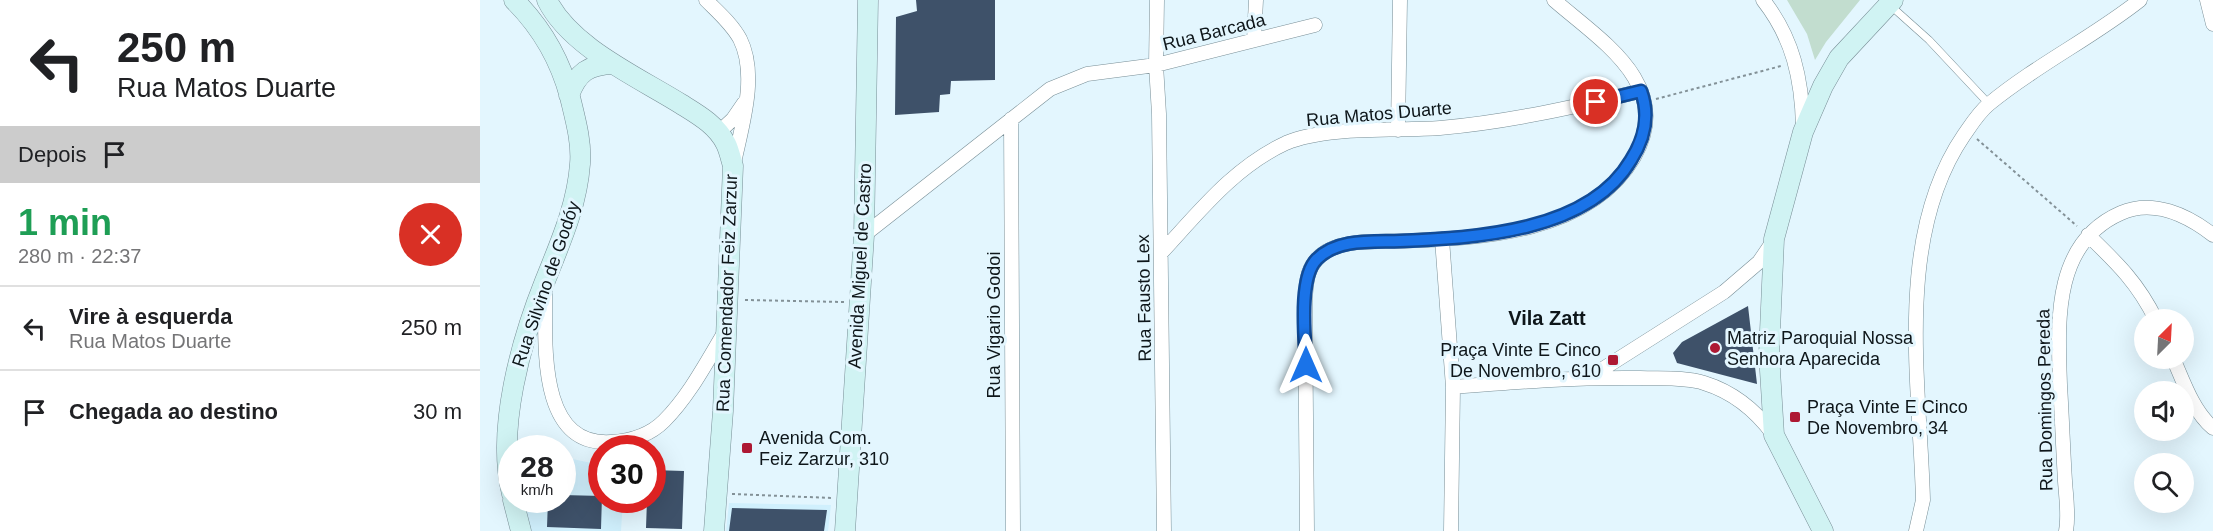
<!DOCTYPE html>
<html lang="pt">
<meta charset="utf-8">
<style>
:root{--surface:#fff;--page:#f6f6f6;--text:#202124;--muted:#757577;--line:#e0e0e0}
body{margin:0;font-family:Arial,sans-serif;background:var(--page);color:var(--text);height:100vh;display:flex;flex-direction:column;font-size:22px;white-space:nowrap}
*{box-sizing:border-box;margin:0}
p{font-size:20px;color:var(--muted)}
.icon{flex:none;width:33px;height:33px;fill:none;stroke:currentColor;stroke-width:2;stroke-linecap:round;stroke-linejoin:round}
.map{position:relative;flex:1;overflow:hidden}
.drawer{display:flex;flex-direction:column;background:var(--surface);width:480px}
.drawer>*{flex:none}
.top-card{background:#fff;color:var(--text);overflow:hidden}
.needle{width:39px;rotate:24deg}
.tools{position:absolute;left:1654px;top:309px;display:grid;gap:12px}
.tools a{display:grid;place-items:center;width:60px;height:60px;border-radius:50%;background:var(--surface);box-shadow:0 6px 24px #0002;font-size:30px}
.speed{position:absolute;left:18px;top:435px;display:flex;gap:12px;font-size:30px;font-weight:700;text-align:center}
.speed>*{display:grid;place-content:center;width:78px;height:78px;border-radius:50%;background:var(--surface);box-shadow:0 6px 24px #0002;line-height:1}
.speed small{font-size:15px;font-weight:400}
.speed .limit{border:9px solid #d22;background:#fff;color:#111}
.pin{position:absolute;display:grid;place-items:center;width:51px;height:51px;color:#fff;margin:-26px;border:3px solid #fff;border-radius:50%;box-shadow:0 2px 6px #0007}
.me{position:absolute;width:66px;margin:-33px;rotate:0deg;stroke-linejoin:round;filter:drop-shadow(0 0 4px #0008)}
.turn{display:flex;align-items:center;gap:21px;height:126px;padding:0 18px;font-size:27px}
.turn .icon{width:78px;height:78px;stroke-width:2.5}
.turn b{display:block;font-size:42px;line-height:51px}
.then{display:flex;align-items:center;height:57px;padding:0 18px;background:#0003;gap:12px;font-size:22px}
.round{display:grid;place-items:center;flex:none;width:63px;height:63px;border-radius:32px;background:var(--page)}
.summary{display:flex;align-items:center;justify-content:space-between;height:102px;padding:0 18px}
h1{font-size:36px;font-weight:600;line-height:45px;color:#1e9e55}
ul{padding:0;list-style:none}
li{display:flex;align-items:center;gap:18px;height:84px;padding:0 18px;border-top:2px solid var(--line)}
li div{flex:1}
li b{display:block;font-size:22px}
li em{font-style:normal}
main{display:flex;flex:1;min-height:0}
.map>svg:first-child{display:block}
.built{fill:#d0f0fd}
.green{fill:#c2ddcf}
.building{fill:#3e5169}
.lines{fill:none;stroke-linecap:round;stroke-linejoin:round}
.lane-casing{stroke:#788e96;stroke-width:8}
.street-casing{stroke:#788e96;stroke-width:15}
.secondary-casing{stroke:#788e96;stroke-width:21}
.path{stroke:#839197;stroke-width:2;stroke-dasharray:3 3;stroke-linecap:butt}
.lane{stroke:#fff;stroke-width:7}
.street{stroke:#fff;stroke-width:14}
.secondary{stroke:#d0f3f3;stroke-width:20}
.route-casing{stroke:#114b97;stroke-width:15}
.route{stroke:#1a73e8;stroke-width:10}
.poi-dot{fill:#ad1833;stroke:#e3f6fe;stroke-width:2}
.labels{text-anchor:middle;stroke-width:6;stroke-linejoin:round;paint-order:stroke}
.street-label{font-size:18px;fill:#0e161a;stroke:#e3f6fe}
.poi-label{font-size:18px;fill:#0e161a;stroke:#e3f6fe;text-anchor:start}
.neighbourhood-label{font-size:20px;font-weight:bold;fill:#0e161a;stroke:#e3f6fe}
</style>
<main>
<section class="drawer">
<div class="top-card">
<div class="turn"><svg class="icon" aria-label="left" viewBox="0 0 24 24"><path d="M17 20v-9H6M10 6l-5 5 5 5"/></svg><div><b>250 m</b>Rua Matos Duarte</div></div>
<div class="then">Depois<svg class="icon" aria-label="arrive" viewBox="0 0 24 24"><path d="M6 21V4h12l-3 4 3 4H6"/></svg></div>
</div>
<div class="summary"><div><h1>1 min</h1><p>280 m · 22:37</p></div><a class="round" style="background:#d93025;color:#fff"><svg class="icon" aria-label="close" viewBox="0 0 24 24"><path d="M6 6l12 12M18 6L6 18"/></svg></a></div>
<ul>
<li><svg class="icon" aria-label="left" viewBox="0 0 24 24"><path d="M17 20v-9H6M10 6l-5 5 5 5"/></svg><div><b>Vire à esquerda</b><p>Rua Matos Duarte</p></div><em>250 m</em></li>
<li><svg class="icon" aria-label="arrive" viewBox="0 0 24 24"><path d="M6 21V4h12l-3 4 3 4H6"/></svg><div><b>Chegada ao destino</b></div><em>30 m</em></li>
</ul>
</section>
<div class="map">
<svg width="1733" height="531" viewBox="0 0 1733 531">
<rect width="100%" height="100%" fill="#e3f6fe"/>
<path class="built" d="M 38,444 L 62,444 L 70,448 L 38,448 Z
M 83,457 L 121,465 L 122,500 L 143,500 L 141,531 L 51,531 L 42,500 L 82,500 Z
M 249,503 L 351,505 L 348,531 L 246,531 Z"/>
<path class="green" d="M 1307,0 L 1380,0 L 1346,42 L 1335,60 L 1327,34 Z"/>
<path class="building" d="M 436,0 L 515,0 L 515,80 L 471,81 L 470,94 L 460,95 L 459,112 L 415,115 L 416,17 L 437,11 Z
M 1268,306 L 1277,384 L 1197,363 L 1193,353 L 1202,342 Z
M 172,470 L 204,471 L 202,529 L 166,528 L 167,500 L 172,500 Z
M 82,495 L 122,496 L 121,529 L 67,527 L 68,500 L 82,500 Z
M 252,508 L 347,510 L 344,531 L 249,531 Z"/>
<g class="lines">
<g class="lane-casing">
<path id="lane" d="M 1411,6 L 1449,40 L 1509,104"/>
</g>
<g class="street-casing">
<path id="street" d="M 226,0 C 238,12 252,24 260,39 C 278,75 262,125 254,163
M 1283,0 C 1313,38 1322,79 1323,127
M 1727,0 L 1733,24
M 774,40 L 776,0
M 531,119 L 533,531
M 918,130 L 920,0
M 238,133 L 253,119 L 264,103
M 384,235 L 570,89 L 607,74 L 676,65 L 677,0
M 1608,235 C 1637,263 1658,283 1676,320
M 962,239 L 973,387 L 971,531
M 681,253 C 719,212 754,167 806,143 C 846,126 915,131 960,128 C 1028,122 1095,107 1161,91
M 65,291 C 66,340 56,447 131,442 C 150,441 170,435 184,421 C 210,395 227,361 246,330
M 1693,358 C 1704,383 1713,411 1733,428
M 1110,377 L 1244,292 L 1279,262 L 1294,240
M 973,387 C 1035,382 1097,377 1160,378 C 1181,379 1204,377 1224,383 C 1253,392 1276,411 1293,434
M 684,531 L 679,114 L 676,65 L 835,25
M 827,531 L 825,302 C 826,280 827,263 847,251 C 869,239 899,242 924,241 C 1002,238 1110,233 1154,157 C 1195,85 1121,41 1074,0
M 1436,531 L 1443,500 C 1440,383 1414,237 1484,135 C 1491,125 1499,112 1509,104 C 1556,65 1612,38 1660,0
M 1586,531 C 1589,515 1586,497 1585,481 C 1583,449 1582,417 1580,385 C 1578,323 1572,243 1641,213 C 1673,199 1707,215 1733,235"/>
</g>
<g class="secondary-casing">
<path id="secondary" d="M 67,0 C 90,47 158,77 201,104 C 217,114 237,125 246,144 C 249,150 251,159 253,166 L 243,411 L 234,531
M 89,95 C 98,72 108,65 133,64
M 32,494 C 16,429 41,341 65,281 C 80,243 97,206 100,164 C 102,142 95,118 90,97 C 80,59 62,28 34,0
M 33,500 L 41,531
M 365,531 L 384,235 L 388,0
M 1343,531 L 1294,435 L 1289,354 L 1294,239 L 1323,132 L 1343,86 L 1359,58 L 1413,0"/>
</g>
<path class="path" d="M 1176,99 L 1301,66
M 1497,139 L 1597,226
M 265,300 L 364,302
M 252,494 L 352,498"/>
<use href="#lane" class="lane"/>
<use href="#street" class="street"/>
<use href="#secondary" class="secondary"/>
</g>
<g class="lines">
<g class="route-casing">
<path id="route" d="M 826,365 C 825,339 818,277 837,259 C 858,238 893,242 920,241 C 995,238 1109,232 1151,160 C 1165,138 1170,116 1161,91 L 1116,102"/>
</g>
<use href="#route" class="route"/>
</g>
<g class="poi-dot">
<circle cx="1235" cy="348" r="6"/>
<rect x="1127" y="354" width="12" height="12" rx="3"/>
<rect x="1309" y="411" width="12" height="12" rx="3"/>
<rect x="261" y="442" width="12" height="12" rx="3"/>
</g>
<g class="labels">
<g class="street-label">
<text transform="translate(734 32) rotate(-14)" y="6">Rua Barcada</text>
<text transform="translate(899 114) rotate(-5)" y="6">Rua Matos Duarte</text>
<text transform="translate(380 266) rotate(-87)" y="6">Avenida Miguel de Castro</text>
<text transform="translate(66 284) rotate(-71)" y="6">Rua Silvino de Godóy</text>
<text transform="translate(247 293) rotate(-88)" y="6">Rua Comendador Feiz Zarzur</text>
<text transform="translate(664 298) rotate(-91)" y="6">Rua Fausto Lex</text>
<text transform="translate(514 325) rotate(-90)" y="6">Rua Vigario Godoi</text>
<text transform="translate(1565 400) rotate(-91)" y="6">Rua Domingos Pereda</text>
</g>
<g class="poi-label">
<text x="1247" y="344">Matriz Paroquial Nossa<tspan x="1247" dy="21">Senhora Aparecida</tspan></text>
<text x="1121" y="356" text-anchor="end">Praça Vinte E Cinco<tspan x="1121" dy="21">De Novembro, 610</tspan></text>
<text x="1327" y="413">Praça Vinte E Cinco<tspan x="1327" dy="21">De Novembro, 34</tspan></text>
<text x="279" y="444">Avenida Com.<tspan x="279" dy="21">Feiz Zarzur, 310</tspan></text>
</g>
<g class="neighbourhood-label">
<text x="1067" y="325">Vila Zatt</text>
</g>
</g>
</svg>
<div class="tools">
<a><svg class="needle" viewBox="-14 -14 28 28"><path d="M0-13l5 13h-10z" fill="#e53935"/><path d="M0 13l5-13h-10z" fill="#757577"/></svg></a>
<a><svg class="icon" aria-label="sound" viewBox="0 0 24 24"><path d="M4 9h4l5-4v14l-5-4H4zM17 9q2 3 0 6"/></svg></a>
<a><svg class="icon" aria-label="search" viewBox="0 0 24 24"><circle cx="10" cy="10" r="6"/><path d="M15 15l6 6"/></svg></a>
</div>
<div class="speed"><div>28<small>km/h</small></div><div class="limit">30</div></div>
<div class="pin" style="left:1116px;top:102px;background:#d93025"><svg class="icon" aria-label="arrive" viewBox="0 0 24 24"><path d="M6 21V4h12l-3 4 3 4H6"/></svg></div>
<svg class="me" style="left:826px;top:365px" viewBox="-20 -20 40 40"><path d="M0-17L14 15 0 8-14 15z" fill="#1a73e8" stroke="#fff" stroke-width="4"/></svg>
</div>
</main>
